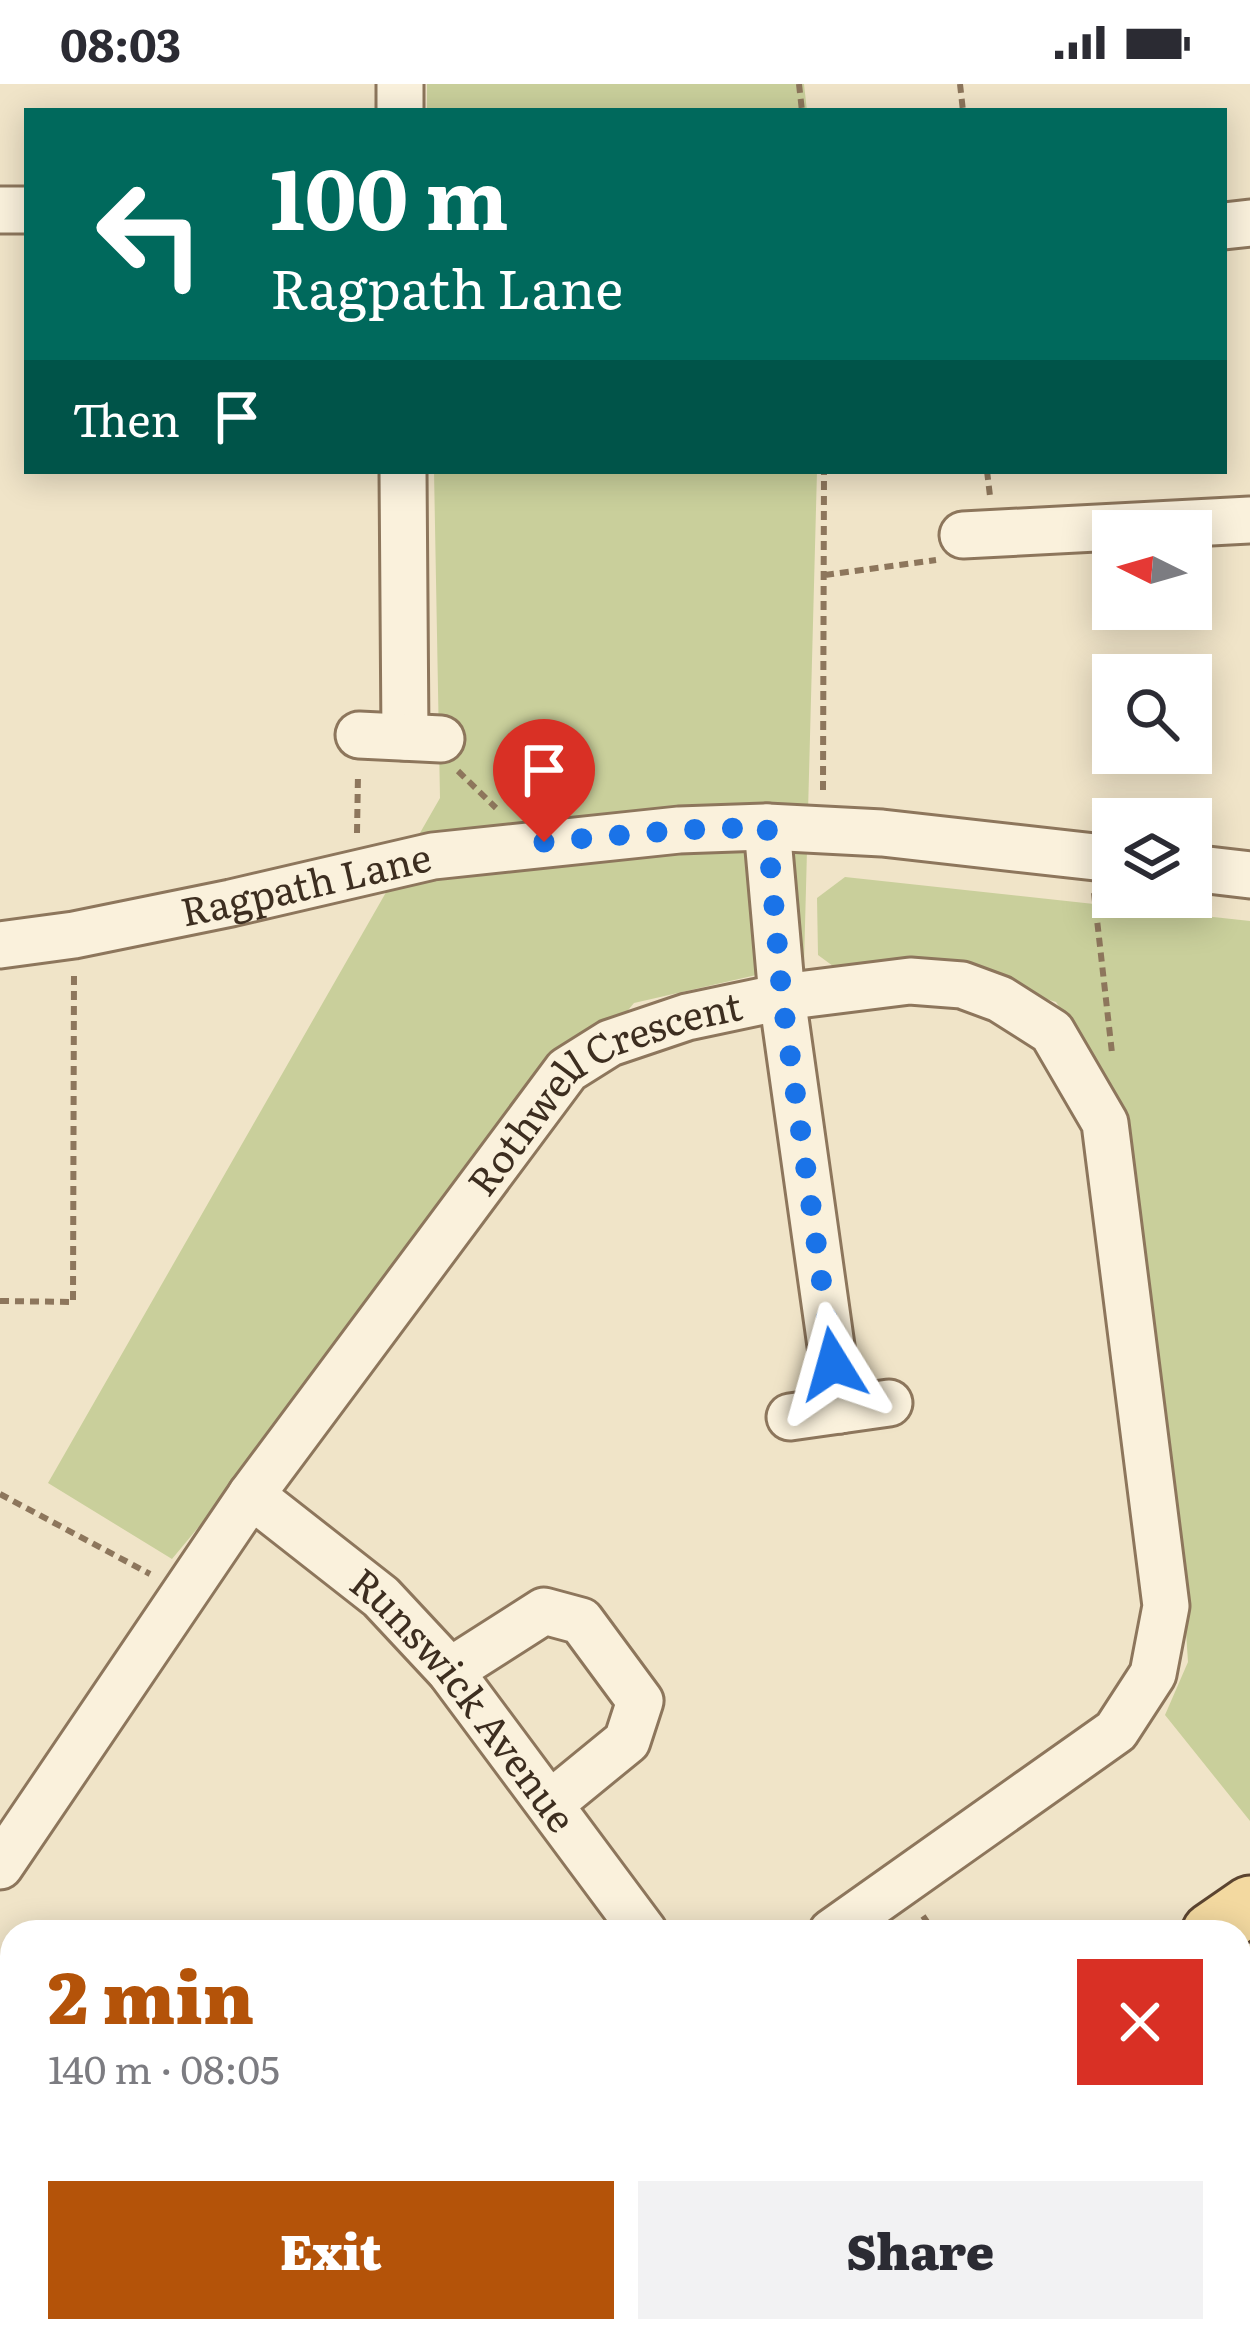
<!DOCTYPE html>
<meta charset="utf-8">
<style>
:root{--surface:#fff;--page:#f2f2f3;--text:#2b2b33;--muted:#7c7c81;--accent:#b45309}
body{margin:0;font-family:Literata,serif;background:var(--page);color:var(--text);height:100vh;display:flex;flex-direction:column;font-size:45px;white-space:nowrap}
*{box-sizing:border-box;margin:0}
p{font-size:39px;color:var(--muted)}
.icon{flex:none;width:66px;height:66px;fill:none;stroke:currentColor;stroke-width:2;stroke-linecap:round;stroke-linejoin:round}
.map{position:relative;flex:1;overflow:hidden}
.details{position:absolute;left:0px;top:1836px;width:1251px;height:423px;display:flex;flex-direction:column;background:var(--surface);border-radius:36px 36px 0 0;box-shadow:0 6px 30px #0003}
.details>*{flex:none}
.top-card{position:absolute;left:24px;top:24px;width:1203px;height:366px;border-radius:0px;box-shadow:0 6px 30px #0003;background:#00695c;color:#fff;overflow:hidden}
.needle{width:78px;rotate:275deg}
.tools{position:absolute;left:1092px;top:426px;display:grid;gap:24px}
.tools a{display:grid;place-items:center;width:120px;height:120px;border-radius:0px;background:var(--surface);box-shadow:0 6px 30px #0003;font-size:60px}
.pin{position:absolute;display:grid;place-items:center;width:102px;height:102px;color:#fff;margin:-123px -51px;border-radius:50% 50% 50% 0;rotate:-45deg;box-shadow:0 0 12px #0007}
.pin .icon{rotate:45deg}
.me{position:absolute;width:132px;margin:-66px;rotate:352deg;stroke-linejoin:round;filter:drop-shadow(0 0 9px #0008)}
.turn{display:flex;align-items:center;gap:42px;height:252px;padding:0 48px;font-size:54px}
.turn .icon{width:156px;height:156px;stroke-width:2.5}
.turn b{display:block;font-size:84px;line-height:102px}
.then{display:flex;align-items:center;height:114px;padding:0 48px;background:#0003;gap:24px;font-size:45px}
.round{display:grid;place-items:center;flex:none;width:126px;height:126px;border-radius:0px;background:var(--page)}
.headline{display:flex;align-items:center;justify-content:space-between;height:204px;padding:0 48px}
h1{font-size:72px;font-weight:800;line-height:90px;color:var(--accent)}
.cta{display:flex;gap:24px;margin-top:auto;padding:24px 48px}
.cta a{flex:1;height:138px;border-radius:0px;background:var(--accent);color:#fff;font-size:48px;font-weight:800;line-height:138px;text-align:center}
.cta a+a{background:var(--page);color:var(--text)}
.status{display:flex;justify-content:space-between;align-items:center;height:84px;padding:0 60px;background:var(--surface);direction:ltr}
.status svg{height:33px;fill:currentColor}
.map>svg:first-child{display:block}
.green{fill:#c9cf9b}
.lines{fill:none;stroke-linecap:round;stroke-linejoin:round}
.minor-casing{stroke:#8d765c;stroke-width:51}
.major-casing{stroke:#5b4430;stroke-width:63}
.path{stroke:#8d765c;stroke-width:6;stroke-dasharray:9 6;stroke-linecap:butt}
.minor{stroke:#faf1dc;stroke-width:45}
.major{stroke:#f3d9a0;stroke-width:57}
.route{stroke:#1a73e8;stroke-width:21;stroke-dasharray:0 37.8}
.labels{text-anchor:middle;stroke-width:9;stroke-linejoin:round;paint-order:stroke}
.street-label{font-size:39px;fill:#3d2e20;stroke:#f7eed8}
</style>
<div class="status"><b>08:03</b><svg viewBox="0 0 49 12"><path d="M0 12V9h3v3zM5 12V6h3v6zM10 12V3h3v9zM15 12V0h3v12zM26 1h20v11H26zM47 4h2v5h-2z"/></svg></div>
<div class="map">
<svg width="1250" height="2257" viewBox="0 0 1250 2257">
<rect width="100%" height="100%" fill="#f0e4c8"/>
<path class="green" d="M 427,0 L 804,0 L 807,27 L 427,27 Z
M 434,387 L 817,387 L 804,880 L 634,919 L 172,1475 L 48,1399 L 440,714 Z
M 845,793 L 1250,837 L 1250,1737 L 1165,1631 L 1188,1578 L 1181,1473 L 1124,1023 L 1056,918 L 941,883 L 856,899 L 818,871 L 817,814 Z"/>
<g class="lines">
<g class="minor-casing">
<g id="minor">
<path d="M 400,0 L 400,27"/>
<path d="M 0,126 L 27,126"/>
<path d="M 1224,142 L 1250,139"/>
<path d="M 403,387 L 405,653"/>
<path d="M 963,451 L 1250,436"/>
<path d="M 359,651 L 441,655"/>
<path d="M 767,743 L 782,913 L 840,1326"/>
<path d="M 1191,784 L 1250,791"/>
<path id="s1" d="M 0,861 L 74,851 L 231,819 L 433,772 L 679,746 L 767,743 L 882,749 L 1113,775"/>
<path d="M 790,1333 L 889,1319"/>
<path id="s2" d="M 251,1411 L 381,1513 L 450,1587 L 644,1848"/>
<path d="M 450,1587 L 544,1527 L 581,1537 L 640,1617 L 627,1657 L 550,1720"/>
<path id="s3" d="M 0,1782 L 251,1411 L 567,986 L 610,959 L 687,933 L 782,913 L 910,897 L 962,901 L 1000,915 L 1052,948 L 1105,1039 L 1166,1522 L 1153,1590 L 1116,1647 L 832,1848"/>
<path d="M 1239,2116 L 1250,2134 L 1239,2141"/>
<path d="M 1135,2247 L 1141,2257"/>
<path d="M 276,2257 L 289,2247"/>
</g>
</g>
<g class="major-casing">
<path id="major" d="M 1211,1848 L 1250,1821
M 653,2257 L 666,2247"/>
</g>
<path class="path" d="M 799,0 L 802,27
M 960,0 L 963,27
M 987,387 L 990,412
M 825,491 L 936,476
M 458,687 L 496,724
M 823,706 L 824,387
M 357,749 L 358,690
M 1094,809 L 1112,969
M 0,1217 L 73,1218 L 74,887
M 0,1410 L 150,1490
M 923,1832 L 934,1848
M 890,2247 L 892,2257
M 725,2257 L 739,2247"/>
<use href="#minor" class="minor"/>
<use href="#major" class="major"/>
</g>
<g class="lines">
<path class="route" d="M 544,758 L 679,746 L 767,743 L 782,913 L 833,1280"/>
</g>
<g class="labels">
<g class="street-label">
<text dy="14" stroke="none"><textPath href="#s1" startOffset="312">Ragpath Lane</textPath></text>
<text dy="14" stroke="none"><textPath href="#s3" startOffset="996">Rothwell Crescent</textPath></text>
<text dy="14" stroke="none"><textPath href="#s2" startOffset="297">Runswick Avenue</textPath></text>
</g>
</g>
</svg>
<div class="tools">
<a><svg class="needle" viewBox="-14 -14 28 28"><path d="M0-13l5 13h-10z" fill="#e53935"/><path d="M0 13l5-13h-10z" fill="#7c7c81"/></svg></a>
<a><svg class="icon" aria-label="search" viewBox="0 0 24 24"><circle cx="10" cy="10" r="6"/><path d="M15 15l6 6"/></svg></a>
<a><svg class="icon" aria-label="layers" viewBox="0 0 24 24"><path d="M12 4l9 5-9 5-9-5zM3 14l9 5 9-5"/></svg></a>
</div>
<div class="pin" style="left:544px;top:758px;background:#d93025"><svg class="icon" aria-label="arrive" viewBox="0 0 24 24"><path d="M6 21V4h12l-3 4 3 4H6"/></svg></div>
<svg class="me" style="left:833px;top:1280px" viewBox="-20 -20 40 40"><path d="M0-17L14 15 0 8-14 15z" fill="#1a73e8" stroke="#fff" stroke-width="4"/></svg>
<div class="top-card">
<div class="turn"><svg class="icon" aria-label="left" viewBox="0 0 24 24"><path d="M17 20v-9H6M10 6l-5 5 5 5"/></svg><div><b>100 m</b>Ragpath Lane</div></div>
<div class="then">Then<svg class="icon" aria-label="arrive" viewBox="0 0 24 24"><path d="M6 21V4h12l-3 4 3 4H6"/></svg></div>
</div>
<section class="details">
<div class="headline"><div><h1>2 min</h1><p>140 m · 08:05</p></div><a class="round" style="background:#d93025;color:#fff"><svg class="icon" aria-label="close" viewBox="0 0 24 24"><path d="M6 6l12 12M18 6L6 18"/></svg></a></div>
<div class="cta"><a>Exit</a><a>Share</a></div>
</section>
</div>
